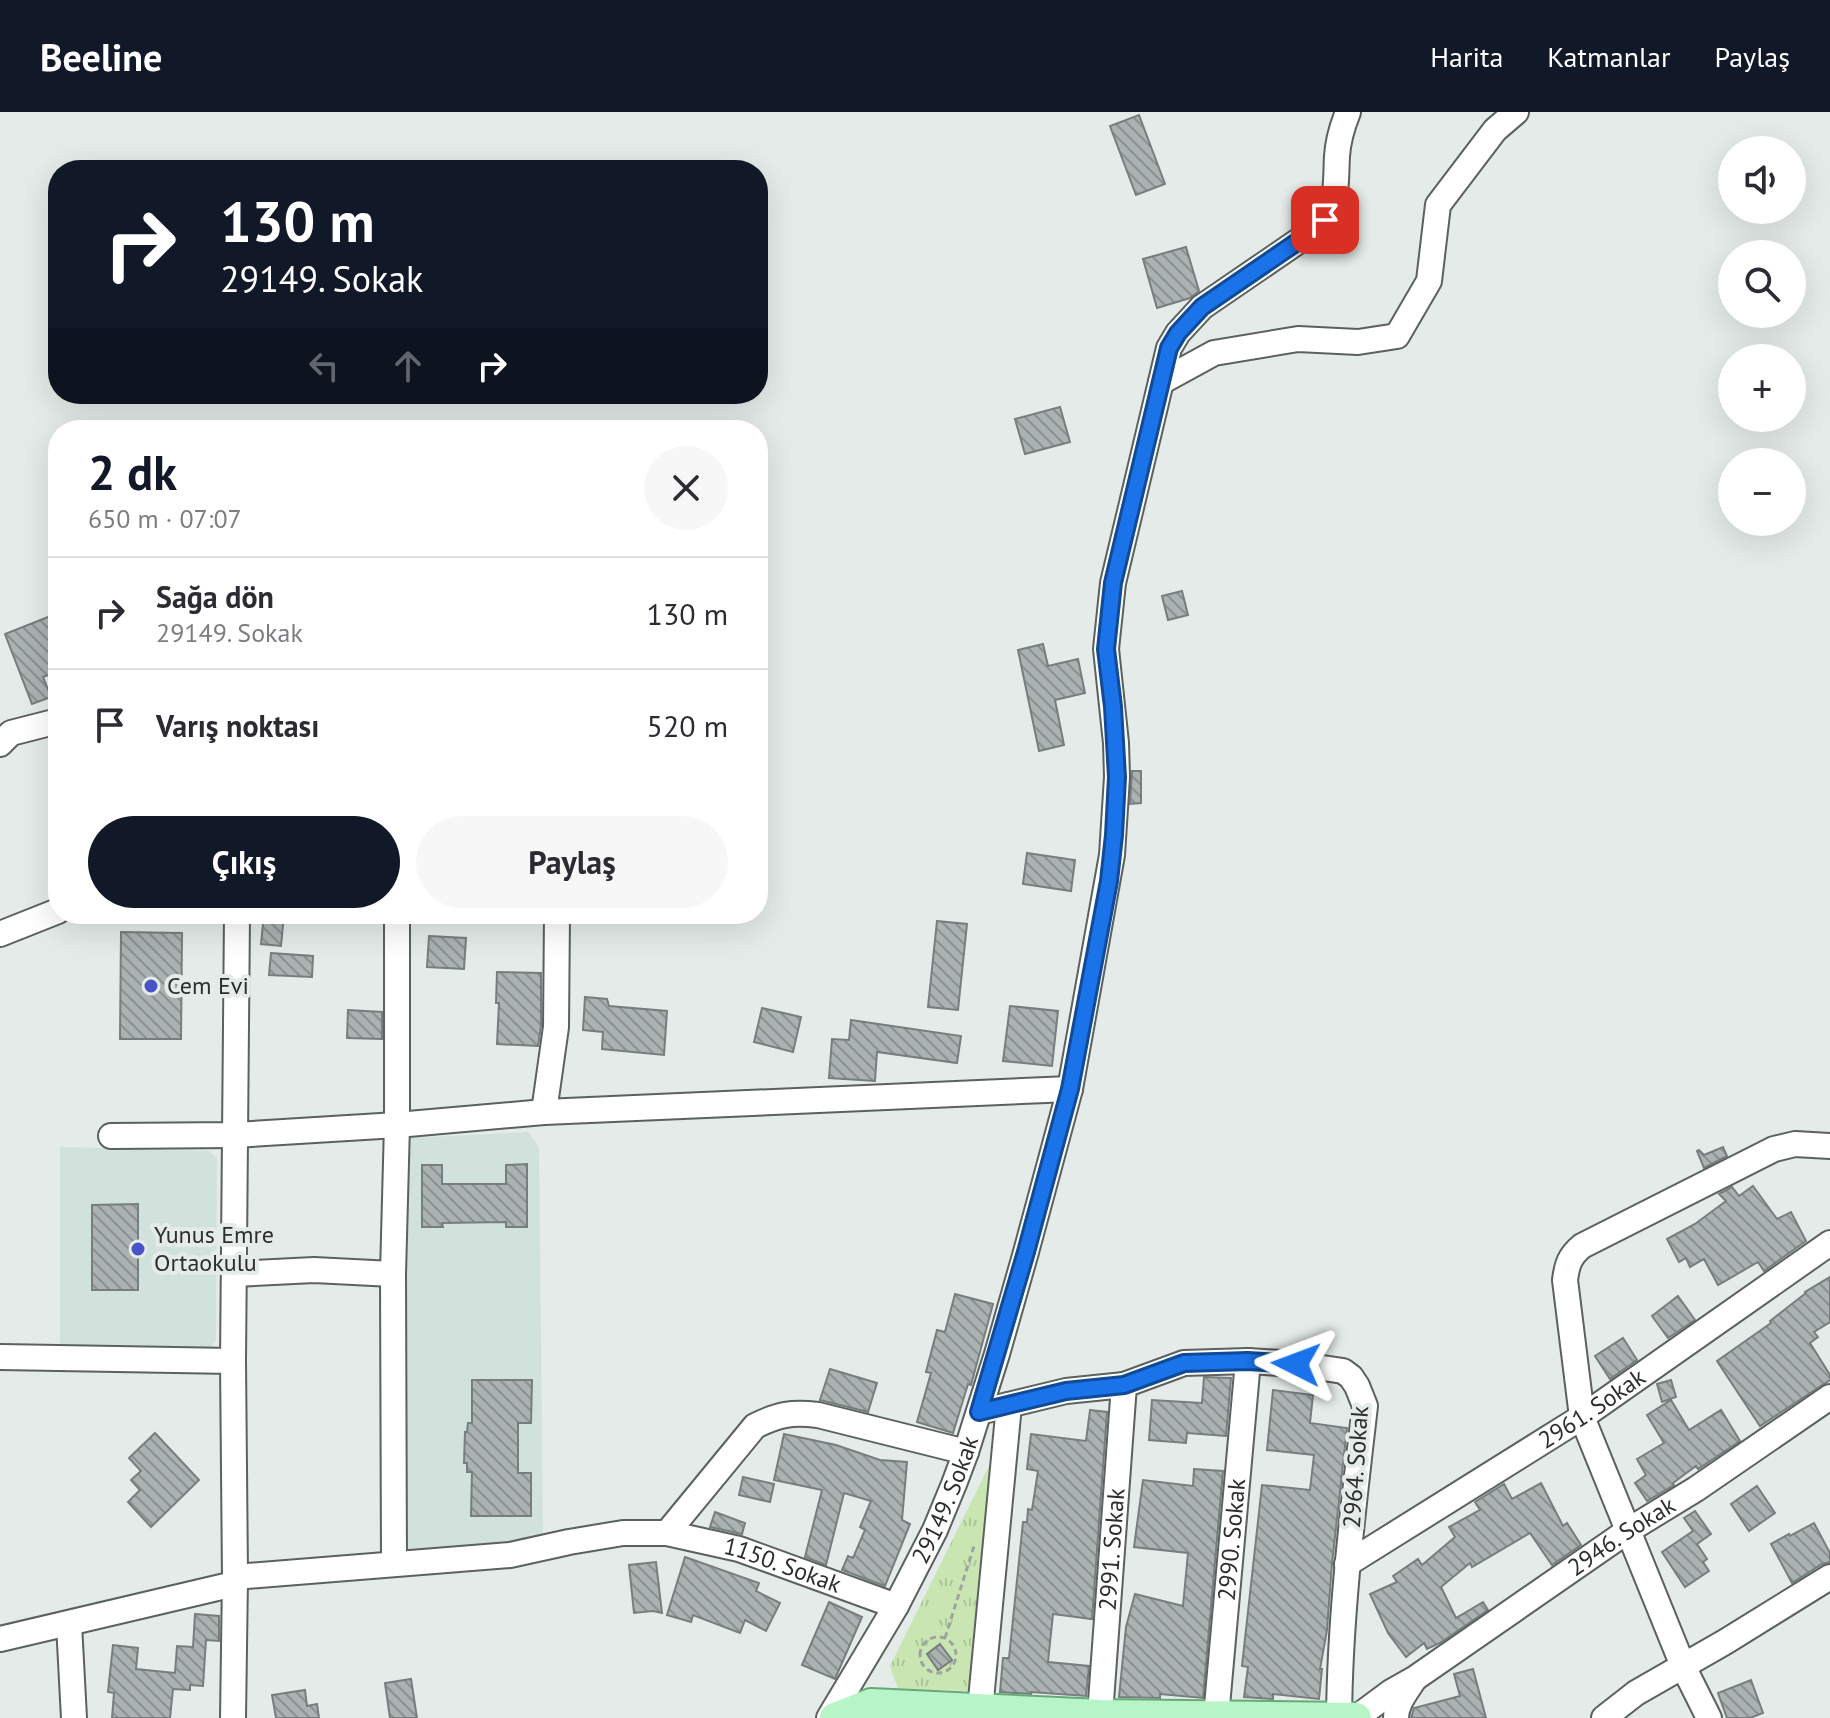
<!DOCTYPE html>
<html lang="tr">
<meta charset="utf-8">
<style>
:root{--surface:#fff;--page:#f7f7f7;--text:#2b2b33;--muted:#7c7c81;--line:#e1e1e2;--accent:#111827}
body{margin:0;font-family:"PT Sans",sans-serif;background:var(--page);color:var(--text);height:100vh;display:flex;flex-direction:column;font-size:30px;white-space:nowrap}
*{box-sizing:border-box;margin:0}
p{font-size:26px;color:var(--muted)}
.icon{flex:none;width:44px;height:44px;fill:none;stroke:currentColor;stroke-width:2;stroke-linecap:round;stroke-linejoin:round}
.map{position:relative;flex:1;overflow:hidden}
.panel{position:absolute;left:48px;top:308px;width:720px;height:504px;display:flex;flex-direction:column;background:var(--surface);border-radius:32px;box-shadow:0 8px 32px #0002}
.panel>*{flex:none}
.guide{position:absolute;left:48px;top:48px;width:720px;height:244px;border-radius:32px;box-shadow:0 8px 32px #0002;background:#111827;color:#fff;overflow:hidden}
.controls{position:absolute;left:1718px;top:24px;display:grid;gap:16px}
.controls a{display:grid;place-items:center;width:88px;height:88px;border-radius:50%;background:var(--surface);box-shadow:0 8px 32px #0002;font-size:40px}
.pin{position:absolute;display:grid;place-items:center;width:68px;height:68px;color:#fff;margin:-34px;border-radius:16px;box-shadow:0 4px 12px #0006}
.me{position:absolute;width:88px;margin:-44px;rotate:273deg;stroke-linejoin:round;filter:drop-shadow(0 0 6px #0008)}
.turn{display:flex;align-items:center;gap:28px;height:168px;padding:0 40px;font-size:36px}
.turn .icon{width:104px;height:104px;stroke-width:2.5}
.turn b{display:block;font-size:56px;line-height:68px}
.lanes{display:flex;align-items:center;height:76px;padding:0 40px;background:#0003;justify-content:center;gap:40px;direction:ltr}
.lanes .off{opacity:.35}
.round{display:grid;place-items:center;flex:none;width:84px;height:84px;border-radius:42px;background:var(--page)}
.summary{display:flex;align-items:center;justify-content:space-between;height:136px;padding:0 40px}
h1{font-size:48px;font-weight:700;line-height:60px;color:var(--accent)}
.cta{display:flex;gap:16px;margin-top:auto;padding:16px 40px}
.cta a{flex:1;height:92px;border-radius:48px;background:var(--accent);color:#fff;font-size:32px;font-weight:700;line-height:92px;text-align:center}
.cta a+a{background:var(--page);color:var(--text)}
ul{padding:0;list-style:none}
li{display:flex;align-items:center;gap:24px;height:112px;padding:0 40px;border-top:2px solid var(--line)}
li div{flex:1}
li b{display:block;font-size:30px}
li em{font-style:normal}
header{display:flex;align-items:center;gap:48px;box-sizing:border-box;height:112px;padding:0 40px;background:var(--accent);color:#fff}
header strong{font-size:38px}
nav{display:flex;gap:44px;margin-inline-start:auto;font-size:28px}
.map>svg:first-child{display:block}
.built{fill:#d1e1db}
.grass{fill:url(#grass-tufts)}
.building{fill:url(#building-back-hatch);stroke:#777e7d;stroke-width:2}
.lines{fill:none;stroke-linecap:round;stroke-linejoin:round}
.minor-casing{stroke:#5b615e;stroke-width:28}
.major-casing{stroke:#67aa7a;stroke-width:34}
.path{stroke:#9fa4a2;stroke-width:3;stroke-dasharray:6 4;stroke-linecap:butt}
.minor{stroke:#fff;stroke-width:24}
.major{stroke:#b7f4c8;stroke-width:30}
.route-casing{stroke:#114b97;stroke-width:20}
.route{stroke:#1a73e8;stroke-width:14}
.poi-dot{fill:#4853c8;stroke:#e4ebe8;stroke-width:3}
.labels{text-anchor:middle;stroke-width:8;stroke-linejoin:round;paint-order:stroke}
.poi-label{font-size:24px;fill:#2c2e2d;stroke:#e4ebe8;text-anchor:start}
.street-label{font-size:24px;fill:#2c2e2d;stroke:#e4ebe8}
</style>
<header>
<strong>Beeline</strong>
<nav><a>Harita</a><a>Katmanlar</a><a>Paylaş</a></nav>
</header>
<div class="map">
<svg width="1830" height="1606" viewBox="0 0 1830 1606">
<defs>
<pattern id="grass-tufts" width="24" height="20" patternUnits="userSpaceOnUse" patternTransform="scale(2)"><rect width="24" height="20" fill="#c9e5b2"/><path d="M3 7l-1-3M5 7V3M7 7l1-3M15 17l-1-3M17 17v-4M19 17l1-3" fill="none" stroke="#adc599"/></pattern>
<pattern id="building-back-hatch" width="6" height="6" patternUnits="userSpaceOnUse" patternTransform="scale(2)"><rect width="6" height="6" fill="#abb2b2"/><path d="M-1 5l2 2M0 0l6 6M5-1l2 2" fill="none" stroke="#8b9191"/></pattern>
</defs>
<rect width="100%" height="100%" fill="#e4ebe8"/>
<path class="built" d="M 528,1020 L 539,1035 L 543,1425 L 413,1443 L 405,1435 L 403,1040 L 410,1026 Z
M 60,1035 L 209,1039 L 217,1046 L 216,1228 L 210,1236 L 60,1233 Z"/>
<path class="grass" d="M 992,1348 L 973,1579 L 898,1577 L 890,1554 Z"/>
<path class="building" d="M 1139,3 L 1165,72 L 1136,83 L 1110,14 Z
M 1186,135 L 1199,179 L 1190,186 L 1157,196 L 1143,147 Z
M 1060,295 L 1070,330 L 1025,342 L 1015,307 Z
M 1182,479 L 1188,503 L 1168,508 L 1162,484 Z
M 58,501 L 58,559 L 43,565 L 51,585 L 32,592 L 5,522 Z
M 1043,532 L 1048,554 L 1078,547 L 1085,581 L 1055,588 L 1064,633 L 1039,639 L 1018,538 Z
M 1132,659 L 1141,659 L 1141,691 L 1130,692 Z
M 1027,741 L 1075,748 L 1071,779 L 1023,772 Z
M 264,802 L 284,802 L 281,834 L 261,832 Z
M 937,809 L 967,812 L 958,898 L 928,895 Z
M 121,820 L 182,821 L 181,927 L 120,927 Z
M 429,824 L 466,826 L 464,857 L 427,855 Z
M 271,841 L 313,844 L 312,865 L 269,863 Z
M 497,860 L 541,861 L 541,914 L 538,934 L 497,932 L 499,891 L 496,891 Z
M 585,885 L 607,887 L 609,894 L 667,899 L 664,943 L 602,937 L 603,920 L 583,918 Z
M 1010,894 L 1058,899 L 1052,954 L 1003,949 Z
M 762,896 L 801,905 L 793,940 L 754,930 Z
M 348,898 L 382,900 L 382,927 L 347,926 Z
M 851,908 L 961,924 L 957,951 L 877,940 L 875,969 L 829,966 L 832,927 L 849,928 Z
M 1723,1035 L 1727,1044 L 1704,1056 L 1697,1039 L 1699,1038 L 1704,1043 Z
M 527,1052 L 527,1115 L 506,1115 L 506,1110 L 442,1111 L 443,1115 L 422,1115 L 422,1053 L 442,1053 L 442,1072 L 506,1072 L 506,1053 Z
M 1753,1074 L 1777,1107 L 1791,1100 L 1806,1129 L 1764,1159 L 1758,1150 L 1718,1173 L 1704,1147 L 1690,1155 L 1686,1146 L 1679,1150 L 1667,1127 L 1695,1112 L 1726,1089 L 1719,1082 L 1732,1075 L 1739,1084 Z
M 138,1092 L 138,1178 L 92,1178 L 92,1093 Z
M 1830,1165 L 1830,1210 L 1814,1220 L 1818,1225 L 1810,1231 L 1830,1263 L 1830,1268 L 1760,1314 L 1717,1249 L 1771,1211 L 1770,1209 L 1806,1181 L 1805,1180 Z
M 955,1182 L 993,1192 L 971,1273 L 968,1272 L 953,1321 L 917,1310 L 931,1261 L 926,1260 L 937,1218 L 945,1220 Z
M 1678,1184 L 1695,1208 L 1668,1226 L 1652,1204 Z
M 1623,1226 L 1637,1248 L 1610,1267 L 1595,1244 Z
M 830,1257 L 877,1271 L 868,1300 L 820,1288 Z
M 1204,1265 L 1231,1266 L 1226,1324 L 1187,1321 L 1186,1331 L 1149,1328 L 1152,1288 L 1202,1291 Z
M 472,1268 L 532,1268 L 531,1311 L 518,1311 L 518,1361 L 531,1361 L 531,1404 L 471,1404 L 472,1360 L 467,1360 L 467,1351 L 464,1351 L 465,1320 L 467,1320 L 468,1311 L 472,1311 Z
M 1671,1268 L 1676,1285 L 1662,1290 L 1657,1272 Z
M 1273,1278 L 1313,1283 L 1310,1311 L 1347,1316 L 1332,1452 L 1327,1518 L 1320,1557 L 1322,1557 L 1319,1587 L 1273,1582 L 1273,1587 L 1244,1585 L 1248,1555 L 1242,1554 L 1262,1373 L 1310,1378 L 1314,1343 L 1267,1338 Z
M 1671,1288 L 1689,1318 L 1721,1298 L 1740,1329 L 1698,1357 L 1696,1354 L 1673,1371 L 1674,1373 L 1647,1389 L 1635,1371 L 1646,1363 L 1637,1347 L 1664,1331 L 1647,1303 Z
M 1090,1298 L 1107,1300 L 1092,1507 L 1053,1502 L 1048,1550 L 1089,1554 L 1086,1584 L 1031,1580 L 1031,1582 L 1000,1580 L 1003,1546 L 1009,1546 L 1023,1410 L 1027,1410 L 1028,1397 L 1032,1398 L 1038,1359 L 1027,1357 L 1031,1322 L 1086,1329 Z
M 155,1321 L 199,1368 L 151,1415 L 128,1390 L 140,1378 L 131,1368 L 141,1359 L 129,1346 Z
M 784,1322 L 836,1333 L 880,1348 L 907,1350 L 902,1408 L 910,1412 L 885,1474 L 842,1458 L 848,1444 L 853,1446 L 865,1418 L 860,1415 L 871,1389 L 844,1381 L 826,1453 L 805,1445 L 822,1378 L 774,1368 Z
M 1194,1357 L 1223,1359 L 1203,1586 L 1160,1582 L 1160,1586 L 1119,1585 L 1126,1515 L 1135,1482 L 1183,1494 L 1188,1441 L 1134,1435 L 1143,1368 L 1193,1374 Z
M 743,1365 L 774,1372 L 770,1390 L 739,1383 Z
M 1541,1371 L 1563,1414 L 1567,1411 L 1581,1433 L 1552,1453 L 1530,1421 L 1472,1455 L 1470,1451 L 1441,1475 L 1456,1506 L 1483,1490 L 1488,1498 L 1440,1531 L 1427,1537 L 1424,1531 L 1406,1545 L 1388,1521 L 1370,1482 L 1397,1470 L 1393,1464 L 1418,1447 L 1422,1453 L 1455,1425 L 1449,1415 L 1480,1398 L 1475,1390 L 1504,1372 L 1512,1387 Z
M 1757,1374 L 1775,1401 L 1749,1419 L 1731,1392 Z
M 1695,1399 L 1711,1422 L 1697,1432 L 1707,1447 L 1703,1450 L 1709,1459 L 1685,1475 L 1662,1440 L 1693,1419 L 1684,1406 Z
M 715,1400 L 745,1411 L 742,1422 L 710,1415 Z
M 1814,1411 L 1830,1441 L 1830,1450 L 1822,1452 L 1792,1471 L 1771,1432 L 1789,1422 L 1790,1424 Z
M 685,1445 L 759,1471 L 756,1479 L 780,1491 L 766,1519 L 745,1508 L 740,1521 L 693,1503 L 691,1510 L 667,1503 Z
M 656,1450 L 662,1501 L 653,1499 L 634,1501 L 629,1453 Z
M 829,1490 L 862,1505 L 835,1567 L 802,1553 Z
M 195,1502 L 219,1504 L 219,1529 L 206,1528 L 203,1574 L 190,1573 L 190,1578 L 173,1577 L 170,1606 L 112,1606 L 114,1581 L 108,1580 L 113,1533 L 138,1536 L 136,1557 L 175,1561 L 177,1534 L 193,1535 Z
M 940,1532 L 952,1548 L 938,1558 L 927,1542 Z
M 1473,1557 L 1486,1606 L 1411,1606 L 1414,1596 L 1460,1584 L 1454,1562 Z
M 411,1567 L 417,1606 L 390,1606 L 385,1571 Z
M 1751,1568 L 1763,1601 L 1750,1606 L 1727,1606 L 1718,1581 Z
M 305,1578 L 307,1594 L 317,1592 L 319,1606 L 276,1606 L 272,1583 Z"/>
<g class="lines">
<g class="minor-casing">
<g id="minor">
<path d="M 1161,270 L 1214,241 L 1298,227 L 1358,230 L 1397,224 L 1429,169 L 1438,93 L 1495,18 L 1516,0"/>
<path d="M 0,632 L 11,621 L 58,609"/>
<path d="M 0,822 L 58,799"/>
<path d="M 544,1000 L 556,915 L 557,802"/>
<path d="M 111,1024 L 235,1023 L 397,1013 L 544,1000 L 1070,977"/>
<path d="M 234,1162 L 314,1158 L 393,1162"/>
<path d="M 0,1245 L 233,1249"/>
<path d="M 979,1300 L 1066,1279 L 1124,1273 L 1184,1251 L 1248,1249 L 1296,1252 L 1343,1259 L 1351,1265 L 1357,1274 L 1365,1294 C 1353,1398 1340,1502 1339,1606"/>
<path id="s1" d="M 667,1421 L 739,1437 L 896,1494"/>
<path d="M 394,1452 L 393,1162 L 397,1013 L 397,802"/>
<path id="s2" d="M 1347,1452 L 1582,1305 L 1830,1131"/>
<path d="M 235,1465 L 510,1443 L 569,1430 L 623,1421 L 667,1421 L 755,1314 C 779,1302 792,1300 818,1303 L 966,1340"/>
<path d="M 69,1512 L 74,1606"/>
<path d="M 0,1527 L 234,1472"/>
<path d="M 980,1598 L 1009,1293"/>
<path id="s3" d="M 1100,1603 L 1124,1273"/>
<path id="s4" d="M 1216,1605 L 1248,1249"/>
<path d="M 233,1606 L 235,1465 L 233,1249 L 237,802"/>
<path id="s5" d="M 829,1606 L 896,1494 L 935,1418 L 954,1372 L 966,1340 L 997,1242 L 1026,1140 L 1070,977 L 1112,743 L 1117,665 L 1116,631 L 1106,537 L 1113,471 L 1169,236 L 1178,221 L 1202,195 L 1316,117 C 1322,111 1329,105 1332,96 C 1337,80 1336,61 1337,44 C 1338,28 1342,15 1348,0"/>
<path id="s6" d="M 1356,1606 L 1391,1580 L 1414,1567 L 1629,1418 L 1696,1377 L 1830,1285"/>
<path d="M 1396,1606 C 1396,1592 1406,1580 1413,1569"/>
<path d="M 1604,1606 L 1636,1581 L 1725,1530 L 1830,1465"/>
<path d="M 1709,1606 L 1683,1554 L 1582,1305 L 1565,1168 C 1567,1152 1570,1144 1582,1134 L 1774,1037 L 1795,1032 L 1830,1034"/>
</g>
</g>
<g class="major-casing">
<path id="major" d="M 835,1606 L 871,1592 L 1100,1603 L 1356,1606"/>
</g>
<path class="path" d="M920 1543a18 18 0 1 1 36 0a18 18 0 1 1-36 0Z
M 945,1526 L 974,1434"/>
<use href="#minor" class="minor"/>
<use href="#major" class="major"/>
</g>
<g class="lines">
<g class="route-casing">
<path id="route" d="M 1296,1252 L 1248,1249 L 1184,1251 L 1124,1273 L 1066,1279 L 979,1300 L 1026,1140 L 1070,977 L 1109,769 L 1114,723 L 1117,665 L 1113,595 L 1106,537 L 1113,471 L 1169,236 L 1178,221 L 1202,195 L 1316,117 L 1325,108"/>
</g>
<use href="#route" class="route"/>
</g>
<g class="poi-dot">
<circle cx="151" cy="874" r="8"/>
<circle cx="138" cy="1137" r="8"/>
</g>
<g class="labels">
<g class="poi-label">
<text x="167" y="882">Cem Evi</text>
<text x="154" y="1131">Yunus Emre<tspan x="154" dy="28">Ortaokulu</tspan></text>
</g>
<g class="street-label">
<text dy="8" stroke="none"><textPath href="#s2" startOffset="290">2961. Sokak</textPath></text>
<text transform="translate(1356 1355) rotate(-86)" y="8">2964. Sokak</text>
<text dy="8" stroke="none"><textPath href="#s5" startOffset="248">29149. Sokak</textPath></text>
<text dy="8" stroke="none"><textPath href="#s6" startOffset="322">2946. Sokak</textPath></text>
<text dy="8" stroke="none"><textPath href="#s4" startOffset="178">2990. Sokak</textPath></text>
<text dy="8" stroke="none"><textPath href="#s3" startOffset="166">2991. Sokak</textPath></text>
<text dy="8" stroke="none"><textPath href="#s1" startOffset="120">1150. Sokak</textPath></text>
</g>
</g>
</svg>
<div class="controls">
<a><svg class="icon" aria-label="sound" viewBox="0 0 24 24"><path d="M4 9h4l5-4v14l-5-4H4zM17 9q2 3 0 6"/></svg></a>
<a><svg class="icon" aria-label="search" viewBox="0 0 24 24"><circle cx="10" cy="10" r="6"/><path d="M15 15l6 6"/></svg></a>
<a>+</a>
<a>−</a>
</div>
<div class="pin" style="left:1325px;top:108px;background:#d93025"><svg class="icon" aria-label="arrive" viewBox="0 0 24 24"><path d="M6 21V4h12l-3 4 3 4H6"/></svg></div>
<svg class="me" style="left:1296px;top:1252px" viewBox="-20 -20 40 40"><path d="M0-17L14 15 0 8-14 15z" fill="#1a73e8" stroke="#fff" stroke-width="4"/></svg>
<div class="guide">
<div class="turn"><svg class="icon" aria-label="right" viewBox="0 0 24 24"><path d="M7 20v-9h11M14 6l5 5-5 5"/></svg><div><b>130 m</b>29149. Sokak</div></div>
<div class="lanes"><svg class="icon off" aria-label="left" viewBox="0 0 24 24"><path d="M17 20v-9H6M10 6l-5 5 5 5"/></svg><svg class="icon off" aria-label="ahead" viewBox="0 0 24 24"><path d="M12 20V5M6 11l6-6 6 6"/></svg><svg class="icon" aria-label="right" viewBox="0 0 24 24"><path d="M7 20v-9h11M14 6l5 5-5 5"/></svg></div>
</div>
<section class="panel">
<div class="summary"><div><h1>2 dk</h1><p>650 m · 07:07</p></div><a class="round"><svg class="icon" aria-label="close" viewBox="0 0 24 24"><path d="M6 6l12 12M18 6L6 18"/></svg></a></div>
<ul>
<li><svg class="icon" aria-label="right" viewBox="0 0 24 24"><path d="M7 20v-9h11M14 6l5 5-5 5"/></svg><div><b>Sağa dön</b><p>29149. Sokak</p></div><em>130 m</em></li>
<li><svg class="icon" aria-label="arrive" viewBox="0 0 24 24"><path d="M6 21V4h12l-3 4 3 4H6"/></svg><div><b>Varış noktası</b></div><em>520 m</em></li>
</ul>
<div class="cta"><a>Çıkış</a><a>Paylaş</a></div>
</section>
</div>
